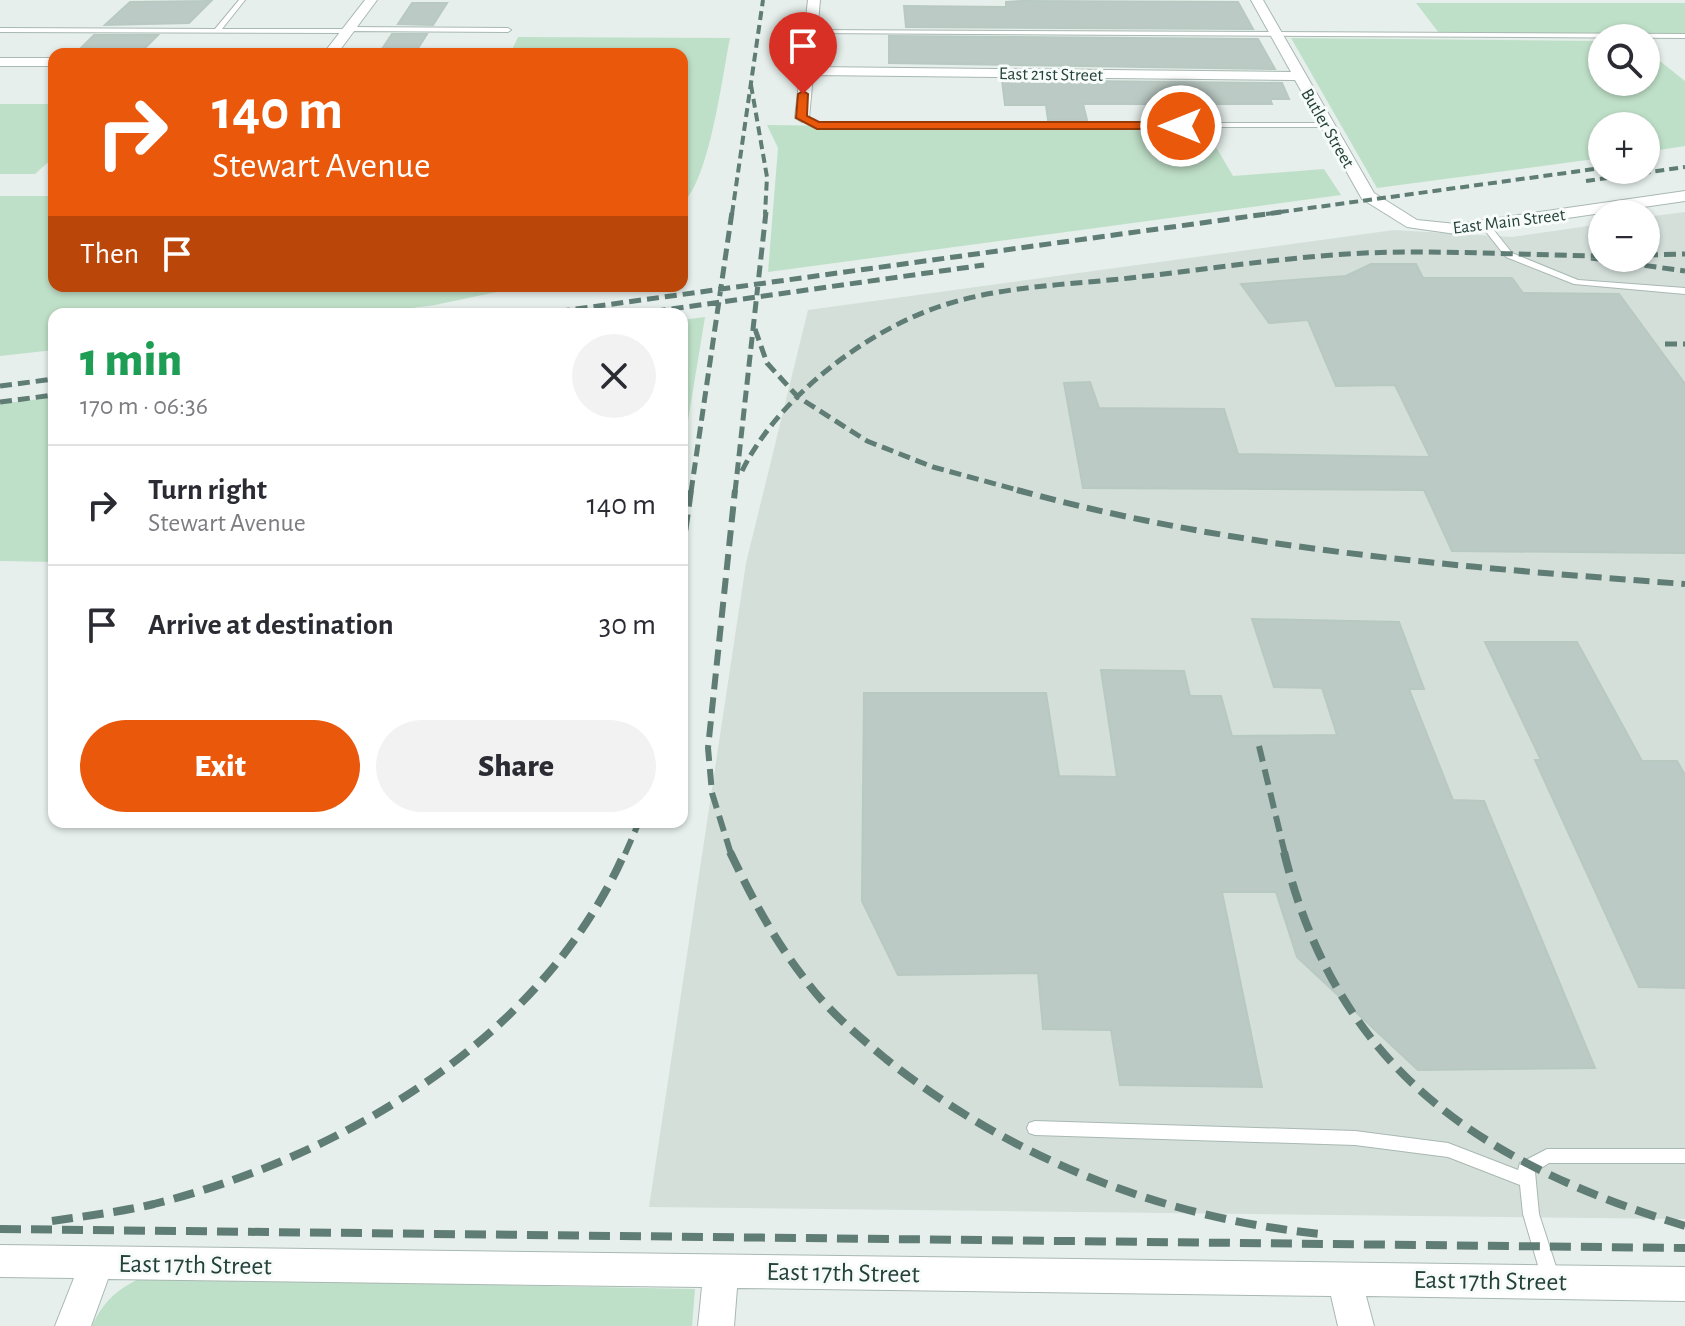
<!DOCTYPE html>
<meta charset="utf-8">
<style>
:root{--surface:#fff;--page:#f2f2f3;--text:#2b2b33;--muted:#7c7c81;--line:#e1e1e2;--accent:#ea580c}
body{margin:0;font-family:"Alegreya Sans",sans-serif;background:var(--page);color:var(--text);height:100vh;display:flex;flex-direction:column;font-size:30px;white-space:nowrap}
*{box-sizing:border-box;margin:0}
p{font-size:26px;color:var(--muted)}
.icon{flex:none;width:44px;height:44px;fill:none;stroke:currentColor;stroke-width:2;stroke-linecap:round;stroke-linejoin:round}
.map{position:relative;flex:1;overflow:hidden}
.drawer{position:absolute;left:48px;top:308px;width:640px;height:520px;display:flex;flex-direction:column;background:var(--surface);border-radius:16px;box-shadow:0 2px 6px #0004}
.drawer>*{flex:none}
.guide{position:absolute;left:48px;top:48px;width:640px;height:244px;border-radius:16px;box-shadow:0 2px 6px #0004;background:#ea580c;color:#fff;overflow:hidden}
.buttons{position:absolute;left:1588px;top:24px;display:grid;gap:16px}
.buttons a{display:grid;place-items:center;width:72px;height:72px;border-radius:50%;background:var(--surface);box-shadow:0 2px 6px #0004;font-size:40px}
.pin{position:absolute;display:grid;place-items:center;width:68px;height:68px;color:#fff;margin:-82px -34px;border-radius:50% 50% 50% 0;rotate:-45deg;box-shadow:0 0 8px #0007}
.pin .icon{rotate:45deg}
.me{position:absolute;width:88px;margin:-44px;rotate:270deg;stroke-linejoin:round;filter:drop-shadow(0 0 6px #0008)}
.turn{display:flex;align-items:center;gap:28px;height:168px;padding:0 32px;font-size:36px}
.turn .icon{width:104px;height:104px;stroke-width:2.5}
.turn b{display:block;font-size:56px;line-height:68px}
.then{display:flex;align-items:center;height:76px;padding:0 32px;background:#0003;gap:16px;font-size:30px}
.round{display:grid;place-items:center;flex:none;width:84px;height:84px;border-radius:42px;background:var(--page)}
.head{display:flex;align-items:center;justify-content:space-between;height:136px;padding:0 32px}
h1{font-size:48px;font-weight:800;line-height:60px;color:#1e9e55}
.cta{display:flex;gap:16px;margin-top:auto;padding:16px 32px}
.cta a{flex:1;height:92px;border-radius:48px;background:var(--accent);color:#fff;font-size:32px;font-weight:800;line-height:92px;text-align:center}
.cta a+a{background:var(--page);color:var(--text)}
ul{padding:0;list-style:none}
li{display:flex;align-items:center;gap:24px;height:120px;padding:0 32px;border-top:2px solid var(--line)}
li div{flex:1}
li b{display:block;font-size:30px}
li em{font-style:normal}
.map>svg:first-child{display:block}
.built{fill:#d4dfda}
.green{fill:#bfe0c8}
.building{fill:#bbcac4;stroke:#b8c9c2;stroke-width:2}
.lines{fill:none;stroke-linecap:round;stroke-linejoin:round}
.lane-casing{stroke:#a8b8b2;stroke-width:2}
.street-casing{stroke:#a8b8b2;stroke-width:2}
.lane{fill:#fff;fill-rule:evenodd}
.street{fill:#fff;fill-rule:evenodd}
.rail-far3{stroke:#5f7d75;stroke-width:4;stroke-dasharray:9 5;stroke-linecap:butt}
.rail-far2{stroke:#5f7d75;stroke-width:5;stroke-dasharray:12 6;stroke-linecap:butt}
.rail-far1{stroke:#5f7d75;stroke-width:6;stroke-dasharray:16 8;stroke-linecap:butt}
.rail{stroke:#5f7d75;stroke-width:8;stroke-dasharray:21 10;stroke-linecap:butt}
.route{fill:#ea580c;stroke:#983908;stroke-width:2}
.labels{text-anchor:middle;stroke-width:6;stroke-linejoin:round;paint-order:stroke}
.far-street-label{font-size:18px;fill:#24423a;stroke:#f7fbf9}
.near-street-label{font-size:26px;fill:#24423a;stroke:#f7fbf9}
</style>
<div class="map">
<svg width="1685" height="1326" viewBox="0 0 1685 1326">
<rect width="100%" height="100%" fill="#e6efeb"/>
<path class="built" d="M 1685,212 L 1685,1219 L 649,1207 L 746,563 L 808,310 L 1394,230 L 1512,237 L 1602,224 L 1602,258 L 1646,258 L 1646,217 Z"/>
<path class="green" d="M 1416,3 L 1685,3 L 1685,34 L 1439,33 Z
M 518,37 L 730,38 C 722,77 710,179 682,204 L 682,54 L 510,54 Z
M 1291,38 L 1602,41 L 1602,82 L 1646,82 L 1646,50 L 1685,81 L 1685,146 L 1646,152 L 1646,126 L 1602,126 L 1602,158 L 1377,188 Z
M 0,104 L 54,104 L 54,157 L 35,174 L 0,174 Z
M 767,125 L 1206,130 L 1233,176 L 1324,169 L 1341,195 L 768,272 L 778,148 Z
M 0,196 L 54,196 L 54,286 L 525,286 L 435,305 L 364,314 L 54,314 L 54,350 L 0,356 Z
M 705,317 L 682,457 L 682,320 Z
M 54,397 L 54,562 L 0,561 L 0,404 Z
M 141,1278 L 695,1289 L 692,1326 L 92,1326 C 103,1302 117,1289 141,1278 Z"/>
<path class="building" d="M 211,1 L 189,23 L 105,25 L 130,2 Z
M 1022,1 L 1238,2 L 1253,29 L 906,27 L 904,6 L 1006,7 L 1006,2 Z
M 412,3 L 447,3 L 433,25 L 398,24 Z
M 392,34 L 427,34 L 415,53 L 380,52 Z
M 94,35 L 158,35 L 142,51 L 78,51 Z
M 889,36 L 1258,39 L 1275,69 L 889,63 Z
M 1002,80 L 1282,83 L 1289,99 L 1270,99 L 1272,104 L 1083,104 L 1087,120 L 1048,120 L 1046,105 L 1005,105 Z
M 1371,264 L 1416,264 L 1423,278 L 1512,278 L 1523,293 L 1619,294 L 1685,384 L 1685,553 L 1452,551 L 1424,490 L 1083,488 L 1064,383 L 1090,382 L 1099,408 L 1224,409 L 1238,454 L 1430,457 L 1395,385 L 1336,386 L 1308,320 L 1269,323 L 1241,284 L 1346,276 Z
M 1252,619 L 1399,622 L 1424,689 L 1409,689 L 1453,800 L 1484,801 L 1595,1068 L 1418,1070 L 1297,957 L 1276,892 L 1222,892 L 1262,1087 L 1120,1085 L 1111,1030 L 1043,1029 L 1038,973 L 898,975 L 862,901 L 864,693 L 1046,693 L 1059,776 L 1117,777 L 1101,670 L 1184,671 L 1190,696 L 1221,696 L 1232,736 L 1337,735 L 1322,688 L 1274,687 Z
M 1485,642 L 1577,642 L 1642,761 L 1677,761 L 1685,775 L 1685,988 L 1639,987 L 1535,760 L 1541,760 Z"/>
<g class="lines">
<g class="lane-casing">
<path id="lane" d="M 239,0 L 245,0 L 222,29 L 345,29 L 348,27 L 508,28 L 511,30 L 508,32 L 349,31 L 346,33 L 0,32 L 0,28 L 215,29 Z
M 808,30 L 1685,34 L 1685,38 L 810,33 L 808,32 Z
M 799,116 L 805,116 L 818,123 L 1327,123 L 1331,125 L 1327,127 L 817,127 L 799,120 Z
M 1483,224 L 1489,224 L 1512,253 L 1578,280 L 1685,288 L 1685,294 L 1574,284 L 1506,257 L 1483,228 Z
M 1035,1121 L 1355,1131 L 1448,1143 L 1518,1170 L 1520,1163 L 1547,1149 L 1685,1149 L 1685,1163 L 1549,1163 L 1535,1172 L 1539,1214 L 1560,1279 L 1557,1285 L 1551,1287 L 1545,1285 L 1542,1279 L 1523,1214 L 1520,1185 L 1448,1157 L 1355,1145 L 1035,1135 L 1029,1133 L 1027,1128 L 1029,1123 Z"/>
</g>
<g class="street-casing">
<path id="street" d="M 365,0 L 377,0 L 337,54 L 323,54 Z
M 808,0 L 820,0 L 814,67 L 1291,72 L 1251,0 L 1263,0 L 1374,193 L 1417,220 L 1456,224 L 1685,191 L 1685,201 L 1456,234 L 1407,227 L 1362,199 L 1295,80 L 813,75 L 809,118 L 802,122 L 795,118 L 800,74 L 797,71 L 800,68 Z
M 0,58 L 54,58 L 54,66 L 0,66 Z
M 0,1245 L 1685,1267 L 1685,1301 L 1366,1296 L 1374,1326 L 1338,1326 L 1331,1296 L 737,1288 L 734,1326 L 698,1326 L 702,1287 L 108,1279 L 91,1326 L 55,1326 L 74,1278 L 0,1277 Z"/>
</g>
<use href="#lane" class="lane"/>
<use href="#street" class="street"/>
<path class="rail-far3" d="M 751,85 L 767,177 L 765,214
M 1586,181 L 1685,167
M 732,214 L 763,0
M 1266,214 L 1602,168"/>
<path class="rail-far2" d="M 1646,255 L 1685,254
M 1591,258 L 1685,271
M 540,314 L 1281,212
M 636,314 L 984,265
M 755,329 L 767,363 L 798,397 L 867,441 L 933,467 L 1025,492
M 1665,344 L 1685,344
M 0,386 L 54,379
M 0,402 L 54,395
M 742,471 C 777,399 863,333 938,307 C 999,286 1066,285 1130,278 C 1208,269 1286,257 1365,253 C 1444,250 1523,255 1602,256
M 691,492 L 732,212
M 735,492 L 766,212"/>
<path class="rail-far1" d="M 1017,490 C 1235,550 1461,567 1685,584
M 682,554 L 691,490
M 1259,746 L 1285,854
M 625,854 L 639,822
M 731,854 L 712,793 L 708,748 L 735,490"/>
<path class="rail" d="M 730,852 C 752,898 773,938 804,978 C 826,1009 857,1035 886,1059 C 1011,1159 1163,1218 1321,1234
M 1284,852 C 1337,1070 1482,1164 1685,1226
M 52,1221 C 86,1216 120,1212 154,1204 C 344,1156 544,1037 625,852
M 0,1229 L 1685,1248"/>
</g>
<path class="route" d="M 803,91 L 808,94 L 807,116 L 819,122 L 1181,122 L 1186,126 L 1181,129 L 817,129 L 796,118 L 798,94 Z"/>
<g class="labels">
<g class="far-street-label">
<text transform="translate(1051 74) rotate(1)" y="6">East 21st Street</text>
<text transform="translate(1328 128) rotate(60)" y="6">Butler Street</text>
<text transform="translate(1509 221) rotate(-7)" y="6">East Main Street</text>
</g>
<g class="near-street-label">
<text transform="translate(195 1264) rotate(1)" y="9">East 17th Street</text>
<text transform="translate(843 1272) rotate(1)" y="9">East 17th Street</text>
<text transform="translate(1490 1280) rotate(1)" y="9">East 17th Street</text>
</g>
</g>
</svg>
<div class="buttons">
<a><svg class="icon" aria-label="search" viewBox="0 0 24 24"><circle cx="10" cy="10" r="6"/><path d="M15 15l6 6"/></svg></a>
<a>+</a>
<a>−</a>
</div>
<div class="pin" style="left:803px;top:94px;background:#d93025"><svg class="icon" aria-label="arrive" viewBox="0 0 24 24"><path d="M6 21V4h12l-3 4 3 4H6"/></svg></div>
<svg class="me" style="left:1181px;top:126px" viewBox="-20 -20 40 40"><circle r="17" fill="#ea580c" stroke="#fff" stroke-width="3"/><path d="M0-11L8 9 0 5-8 9z" fill="#fff"/></svg>
<div class="guide">
<div class="turn"><svg class="icon" aria-label="right" viewBox="0 0 24 24"><path d="M7 20v-9h11M14 6l5 5-5 5"/></svg><div><b>140 m</b>Stewart Avenue</div></div>
<div class="then">Then<svg class="icon" aria-label="arrive" viewBox="0 0 24 24"><path d="M6 21V4h12l-3 4 3 4H6"/></svg></div>
</div>
<section class="drawer">
<div class="head"><div><h1>1 min</h1><p>170 m · 06:36</p></div><a class="round"><svg class="icon" aria-label="close" viewBox="0 0 24 24"><path d="M6 6l12 12M18 6L6 18"/></svg></a></div>
<ul>
<li><svg class="icon" aria-label="right" viewBox="0 0 24 24"><path d="M7 20v-9h11M14 6l5 5-5 5"/></svg><div><b>Turn right</b><p>Stewart Avenue</p></div><em>140 m</em></li>
<li><svg class="icon" aria-label="arrive" viewBox="0 0 24 24"><path d="M6 21V4h12l-3 4 3 4H6"/></svg><div><b>Arrive at destination</b></div><em>30 m</em></li>
</ul>
<div class="cta"><a>Exit</a><a>Share</a></div>
</section>
</div>
